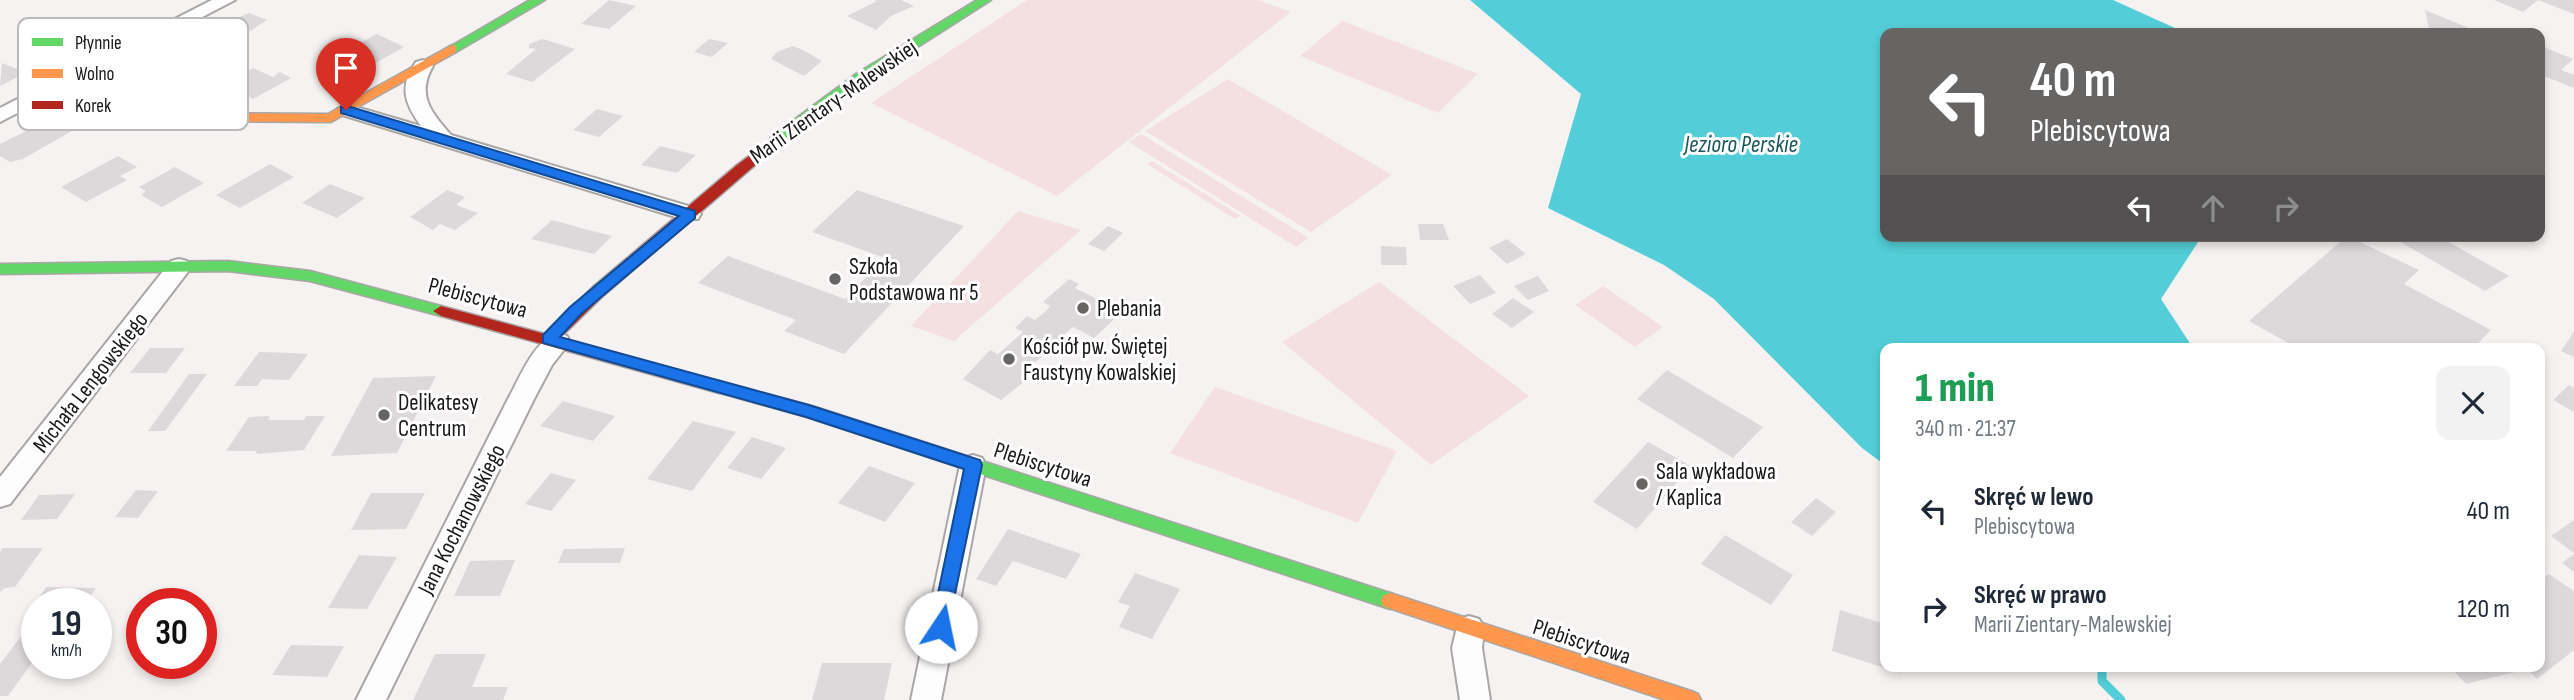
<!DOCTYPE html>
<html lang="pl">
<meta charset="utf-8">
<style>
:root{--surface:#fff;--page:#f2f2f3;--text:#1f2937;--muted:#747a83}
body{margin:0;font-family:"Sofia Sans Condensed",sans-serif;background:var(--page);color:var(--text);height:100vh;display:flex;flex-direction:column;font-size:26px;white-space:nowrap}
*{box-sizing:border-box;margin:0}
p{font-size:23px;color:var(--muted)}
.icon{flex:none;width:38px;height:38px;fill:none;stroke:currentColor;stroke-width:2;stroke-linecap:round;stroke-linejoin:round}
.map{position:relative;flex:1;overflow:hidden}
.sheet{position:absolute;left:1880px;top:343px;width:665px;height:329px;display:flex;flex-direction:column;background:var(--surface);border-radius:14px;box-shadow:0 4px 10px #0003}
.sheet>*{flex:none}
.banner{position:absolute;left:1880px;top:28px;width:665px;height:214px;border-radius:14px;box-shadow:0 4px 10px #0003;background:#676464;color:#fff;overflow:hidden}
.speed{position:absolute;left:21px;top:588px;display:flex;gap:14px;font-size:35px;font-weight:700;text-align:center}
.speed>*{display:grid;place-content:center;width:91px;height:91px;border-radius:50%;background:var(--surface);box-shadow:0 4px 10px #0003;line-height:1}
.speed small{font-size:18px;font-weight:400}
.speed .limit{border:10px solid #d22;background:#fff;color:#111}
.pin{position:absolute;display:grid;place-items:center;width:60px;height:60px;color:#fff;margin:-72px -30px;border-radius:50% 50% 50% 0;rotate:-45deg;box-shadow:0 0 7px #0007}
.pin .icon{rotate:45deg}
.me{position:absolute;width:77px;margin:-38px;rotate:11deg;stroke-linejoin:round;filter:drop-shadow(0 0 5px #0008)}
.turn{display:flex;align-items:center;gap:24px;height:147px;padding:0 35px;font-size:32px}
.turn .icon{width:91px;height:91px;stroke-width:2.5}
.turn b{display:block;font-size:49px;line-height:60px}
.lanes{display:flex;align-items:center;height:66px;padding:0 35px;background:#0003;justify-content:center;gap:35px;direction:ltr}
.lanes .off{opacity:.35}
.round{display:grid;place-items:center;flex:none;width:74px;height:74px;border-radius:14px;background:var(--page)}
.headline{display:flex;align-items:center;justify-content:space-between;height:119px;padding:0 35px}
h1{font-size:42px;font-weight:800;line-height:52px;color:#1e9e55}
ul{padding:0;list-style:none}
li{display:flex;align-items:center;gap:21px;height:98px;padding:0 35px}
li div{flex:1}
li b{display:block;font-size:26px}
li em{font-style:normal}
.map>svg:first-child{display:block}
.green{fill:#f5e0e1}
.water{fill:#53cdd7}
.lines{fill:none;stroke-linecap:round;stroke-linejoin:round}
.stream{stroke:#53cdd7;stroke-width:9}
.building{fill:#ddd9da}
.street-casing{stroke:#a9a6a6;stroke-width:4}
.fast-casing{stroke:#a9a6a6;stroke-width:3}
.slow-casing{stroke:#a9a6a6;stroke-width:3}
.jam-casing{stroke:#a9a6a6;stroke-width:3}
.street{fill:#fefdfd;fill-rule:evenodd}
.fast{fill:#63d668;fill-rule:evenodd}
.slow{fill:#ff974d;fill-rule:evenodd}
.jam{fill:#b3261e;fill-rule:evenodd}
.route{fill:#1a73e8;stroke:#114b97;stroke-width:2}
.poi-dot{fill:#676464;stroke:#fff;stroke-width:2.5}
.labels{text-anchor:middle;stroke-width:6;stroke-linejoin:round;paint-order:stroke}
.street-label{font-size:23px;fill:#1a1818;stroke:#fff}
.poi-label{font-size:23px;fill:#1a1818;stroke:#fff;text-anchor:start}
.water-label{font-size:24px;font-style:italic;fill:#1a575d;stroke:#fff}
.key{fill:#fff;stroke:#bababa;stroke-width:2}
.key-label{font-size:19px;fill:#1a1818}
</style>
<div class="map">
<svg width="2574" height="700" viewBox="0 0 2574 700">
<rect width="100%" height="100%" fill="#f6f2f2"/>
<path class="green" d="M 1027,0 L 1259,0 L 1291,12 L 1057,196 L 871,103 Z
M 1342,21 L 1343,21 L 1478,74 L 1438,113 L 1300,56 Z
M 1228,79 L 1392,175 L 1311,232 L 1145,131 Z
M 1141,134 L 1309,238 L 1296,247 L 1129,142 Z
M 1152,161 L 1241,216 L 1235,219 L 1147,164 Z
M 1018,211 L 1081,230 L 954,341 L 911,326 Z
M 1379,282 L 1529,396 L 1431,465 L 1282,342 Z
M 1603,286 L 1663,327 L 1635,347 L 1575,305 Z
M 1215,387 L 1397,451 L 1358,523 L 1170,453 Z"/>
<path class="water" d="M 1470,0 L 2113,0 L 2186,33 L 1885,33 L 1885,236 L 2202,236 L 2161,299 L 2193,348 L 1885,348 L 1885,465 L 1862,448 L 1714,299 L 1664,265 L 1548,208 L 1581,94 Z"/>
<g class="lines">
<path class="stream" d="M 2102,667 L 2102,681 L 2121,700"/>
</g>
<path class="building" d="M 609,0 L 636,6 L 609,29 L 581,24 Z
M 874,0 L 901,0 L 914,6 L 891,16 L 876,30 L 847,16 L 877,1 Z
M 2494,0 L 2574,0 L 2574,14 L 2538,0 L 2523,12 Z
M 2425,10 L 2481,33 L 2443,33 L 2429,28 Z
M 249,13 L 267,20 L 238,39 L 213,28 Z
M 377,34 L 404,47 L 365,69 L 337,55 Z
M 543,39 L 575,49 L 532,82 L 506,74 L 536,49 L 529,48 L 529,44 Z
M 709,39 L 728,43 L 712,57 L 694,52 Z
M 2539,45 L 2573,59 L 2561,70 L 2574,75 L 2574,88 L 2539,74 Z
M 793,46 L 803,50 L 822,61 L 804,76 L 771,59 L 777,52 Z
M 2,63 L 17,69 L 27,72 L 0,86 Z
M 253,68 L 273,77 L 280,72 L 291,78 L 253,99 L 242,93 L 233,97 L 227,94 L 233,90 L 222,85 Z
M 597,109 L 623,116 L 599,137 L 573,130 Z
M 56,116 L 77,128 L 23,159 L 10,162 L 0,156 L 0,144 Z
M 660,146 L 696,155 L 677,173 L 641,165 Z
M 118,156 L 137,167 L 120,176 L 127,180 L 86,202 L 61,187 Z
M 270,164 L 294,177 L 240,208 L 216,195 Z
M 175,167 L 204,183 L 162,207 L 141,195 L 146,191 L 139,187 Z
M 330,184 L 365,198 L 337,218 L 302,203 Z
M 447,190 L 465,197 L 456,205 L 478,213 L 455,230 L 440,224 L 433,230 L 410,217 Z
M 857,190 L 964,226 L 844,354 L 784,331 L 796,320 L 698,283 L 728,256 L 845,299 L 885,258 L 812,232 Z
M 552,220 L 585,229 L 612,236 L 594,254 L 531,239 Z
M 1418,224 L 1443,224 L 1449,240 L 1420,240 Z
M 1108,226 L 1123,233 L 1104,251 L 1088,244 Z
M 2347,236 L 2419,270 L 2404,284 L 2491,330 L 2473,348 L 2297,348 L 2249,321 Z
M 2390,236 L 2438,236 L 2509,276 L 2485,291 Z
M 1507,239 L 1526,254 L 1507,264 L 1489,248 Z
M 1381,246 L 1406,247 L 1407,265 L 1381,265 Z
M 1480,275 L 1496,293 L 1470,304 L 1453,286 Z
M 1538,276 L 1549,291 L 1528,300 L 1514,286 Z
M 1069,279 L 1079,284 L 1075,288 L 1101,301 L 1105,297 L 1115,302 L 1111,305 L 1123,311 L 1094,338 L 1073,327 L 1064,335 L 1072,339 L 1059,351 L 1052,347 L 1028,369 L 1035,373 L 1001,400 L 963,379 L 990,350 L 998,354 L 1023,332 L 1015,328 L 1027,316 L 1035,320 L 1046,311 L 1050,306 L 1043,302 Z
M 1513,298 L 1534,312 L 1512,328 L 1492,314 Z
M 2574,332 L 2574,357 L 2561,351 Z
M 150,348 L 185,348 L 166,373 L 130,373 Z
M 259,352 L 294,353 L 308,354 L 289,380 L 262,379 L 257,386 L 234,386 Z
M 1667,370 L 1763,427 L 1733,458 L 1637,399 Z
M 189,374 L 207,374 L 165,431 L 148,431 Z
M 436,376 L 397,453 L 331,456 L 373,378 Z
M 2569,385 L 2574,388 L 2574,412 L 2553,400 Z
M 563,401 L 615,416 L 593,441 L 540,426 Z
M 270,416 L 268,420 L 304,420 L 306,416 L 325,416 L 304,450 L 257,454 L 256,451 L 226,451 L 249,417 Z
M 693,421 L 736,432 L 692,491 L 647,479 Z
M 752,437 L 786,448 L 761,479 L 727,468 Z
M 1648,442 L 1691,466 L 1637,529 L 1593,502 Z
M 869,466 L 915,483 L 885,522 L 838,503 Z
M 551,473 L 576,480 L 551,511 L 525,504 Z
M 136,490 L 158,491 L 138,518 L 115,517 Z
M 371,493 L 425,493 L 406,529 L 351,530 Z
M 75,494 L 57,519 L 21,520 L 39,495 Z
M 1816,498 L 1836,512 L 1812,536 L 1791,522 Z
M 2574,520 L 2574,553 L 2551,536 Z
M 1008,529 L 1045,542 L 1081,554 L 1066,579 L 1013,561 L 996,586 L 976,579 Z
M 1725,535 L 1793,575 L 1771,605 L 1701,564 Z
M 3,548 L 43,548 L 15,587 L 5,588 L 0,592 L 0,552 Z
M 625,548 L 620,563 L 558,563 L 564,549 Z
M 2574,554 L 2574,572 L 2562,563 Z
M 359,555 L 397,557 L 367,609 L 328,608 Z
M 515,560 L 500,596 L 454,596 L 470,561 Z
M 1135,573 L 1180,589 L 1152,639 L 1119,627 L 1130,606 L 1118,602 Z
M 2549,574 L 2574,591 L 2574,650 L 2537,679 L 2527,669 L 2466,684 L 2450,667 L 2539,667 L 2539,582 Z
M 46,587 L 96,588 L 85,604 L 37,604 L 37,607 L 33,607 Z
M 1840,610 L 1885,624 L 1885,667 L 1901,667 L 1900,673 L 1832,651 Z
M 25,631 L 37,631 L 37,656 L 8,696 L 0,696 L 0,664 Z
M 291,645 L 344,646 L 327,677 L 272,675 Z
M 435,654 L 486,654 L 472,687 L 508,687 L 503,700 L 413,700 Z
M 822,663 L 892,663 L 884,700 L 812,700 Z"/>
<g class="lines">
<g class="street-casing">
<path id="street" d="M 212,0 L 235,0 L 0,122 L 0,108 Z
M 423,60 L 433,66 C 416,95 431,112 451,135 L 698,209 L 701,214 L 698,219 L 682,219 L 339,114 L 336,110 L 346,104 L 421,126 C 404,103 399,86 416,62 Z
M 179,259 L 187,261 L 191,267 L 187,273 L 10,504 L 0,507 L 0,477 L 171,261 Z
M 558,333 L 567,336 L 570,342 L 552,365 L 534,399 L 386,700 L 356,700 L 508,399 C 520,378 533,341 558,333 Z
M 973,455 L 982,458 L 986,465 L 941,700 L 911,700 L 960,465 L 964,458 Z
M 1469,616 L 1479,619 L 1484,628 L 1482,648 L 1490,700 L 1460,700 L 1452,648 L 1459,619 Z"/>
</g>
<g class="fast-casing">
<path id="fast" d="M 530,0 L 545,0 L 456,52 L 452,53 L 446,49 Z
M 977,0 L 991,0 L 866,80 L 781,143 L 771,143 L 769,140 L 771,137 L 856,74 Z
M 228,261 L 310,271 L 441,306 L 449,311 L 441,316 L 310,281 L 228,271 L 0,274 L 0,264 Z
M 719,381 L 815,407 L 1390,593 L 1397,596 L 1399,601 L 1397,606 L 1390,609 L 807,417 L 713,391 L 711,387 L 713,383 Z"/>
</g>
<g class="slow-casing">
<path id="slow" d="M 452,45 L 456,46 L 456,52 L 331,122 L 198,121 L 87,69 L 93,65 L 98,66 L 200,113 L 328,114 Z
M 1390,593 L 1691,691 L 1698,694 L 1701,700 L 1665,700 L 1383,606 L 1381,601 L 1383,596 Z"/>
</g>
<g class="jam-casing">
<path id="jam" d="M 776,136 L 781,137 L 783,140 L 781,143 L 604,295 L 560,338 L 725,383 L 727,387 L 725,391 L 719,393 L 441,316 L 433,311 L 441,306 L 545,334 L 593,287 L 737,165 Z"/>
</g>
<use href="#street" class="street"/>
<use href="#fast" class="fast"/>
<use href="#slow" class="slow"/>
<use href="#jam" class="jam"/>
</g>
<path class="route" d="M 341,107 L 351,107 L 695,211 L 695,218 L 581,314 L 560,337 L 809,405 L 980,460 L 982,465 L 947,632 L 934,632 L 931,627 L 964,469 L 806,417 L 543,343 L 543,335 L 570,307 L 679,216 L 341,113 Z"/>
<g class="poi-dot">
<circle cx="835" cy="279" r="7"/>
<circle cx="1083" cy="308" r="7"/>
<circle cx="1009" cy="359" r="7"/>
<circle cx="384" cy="415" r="7"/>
<circle cx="1642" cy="484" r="7"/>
</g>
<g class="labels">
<g class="street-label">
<text transform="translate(833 101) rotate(-35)" y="8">Marii Zientary-Malewskiej</text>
<text transform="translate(478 297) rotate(15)" y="8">Plebiscytowa</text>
<text transform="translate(90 382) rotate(-52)" y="8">Michała Lengowskiego</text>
<text transform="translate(1043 464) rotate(18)" y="8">Plebiscytowa</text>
<text transform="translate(461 519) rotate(-63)" y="8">Jana Kochanowskiego</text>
<text transform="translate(1582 641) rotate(18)" y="8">Plebiscytowa</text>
</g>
<g class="poi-label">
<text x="849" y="274">Szkoła<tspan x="849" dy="26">Podstawowa nr 5</tspan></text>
<text x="1097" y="316">Plebania</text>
<text x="1023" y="354">Kościół pw. Świętej<tspan x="1023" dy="26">Faustyny Kowalskiej</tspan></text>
<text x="398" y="410">Delikatesy<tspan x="398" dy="26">Centrum</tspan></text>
<text x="1656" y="479">Sala wykładowa<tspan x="1656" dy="26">/ Kaplica</tspan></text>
</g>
<g class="water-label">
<text x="1741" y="152">Jezioro Perskie</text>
</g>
</g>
<rect x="18" y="18" width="230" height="112" rx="10" class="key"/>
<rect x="32" y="38" width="31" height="8" fill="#63d668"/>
<rect x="32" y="69" width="31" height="9" fill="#ff974d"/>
<rect x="32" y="101" width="31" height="8" fill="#b3261e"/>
<g class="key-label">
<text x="75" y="49">Płynnie</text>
<text x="75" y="80">Wolno</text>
<text x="75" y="112">Korek</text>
</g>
</svg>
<div class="speed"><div>19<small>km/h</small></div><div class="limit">30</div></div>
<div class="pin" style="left:346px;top:110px;background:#d93025"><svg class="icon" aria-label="arrive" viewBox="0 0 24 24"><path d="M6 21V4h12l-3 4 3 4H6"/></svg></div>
<svg class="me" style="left:941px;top:627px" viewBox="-20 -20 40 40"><circle r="19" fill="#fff"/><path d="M0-13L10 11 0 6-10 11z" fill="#1a73e8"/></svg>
<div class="banner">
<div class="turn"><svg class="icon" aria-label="left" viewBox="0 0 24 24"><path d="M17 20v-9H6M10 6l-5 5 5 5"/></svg><div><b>40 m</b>Plebiscytowa</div></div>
<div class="lanes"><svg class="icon" aria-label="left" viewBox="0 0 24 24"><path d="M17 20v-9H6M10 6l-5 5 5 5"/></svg><svg class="icon off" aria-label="ahead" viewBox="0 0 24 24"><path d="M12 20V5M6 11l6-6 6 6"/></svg><svg class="icon off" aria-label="right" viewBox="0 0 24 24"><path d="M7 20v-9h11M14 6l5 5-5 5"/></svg></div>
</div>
<section class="sheet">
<div class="headline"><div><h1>1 min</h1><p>340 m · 21:37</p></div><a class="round"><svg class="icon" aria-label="close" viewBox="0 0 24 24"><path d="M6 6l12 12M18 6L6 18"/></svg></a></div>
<ul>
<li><svg class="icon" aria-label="left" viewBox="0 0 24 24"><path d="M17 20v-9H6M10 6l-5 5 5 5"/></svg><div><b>Skręć w lewo</b><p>Plebiscytowa</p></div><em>40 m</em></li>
<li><svg class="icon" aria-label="right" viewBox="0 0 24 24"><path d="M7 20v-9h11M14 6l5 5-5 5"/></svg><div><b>Skręć w prawo</b><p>Marii Zientary-Malewskiej</p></div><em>120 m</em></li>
</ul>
</section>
</div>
